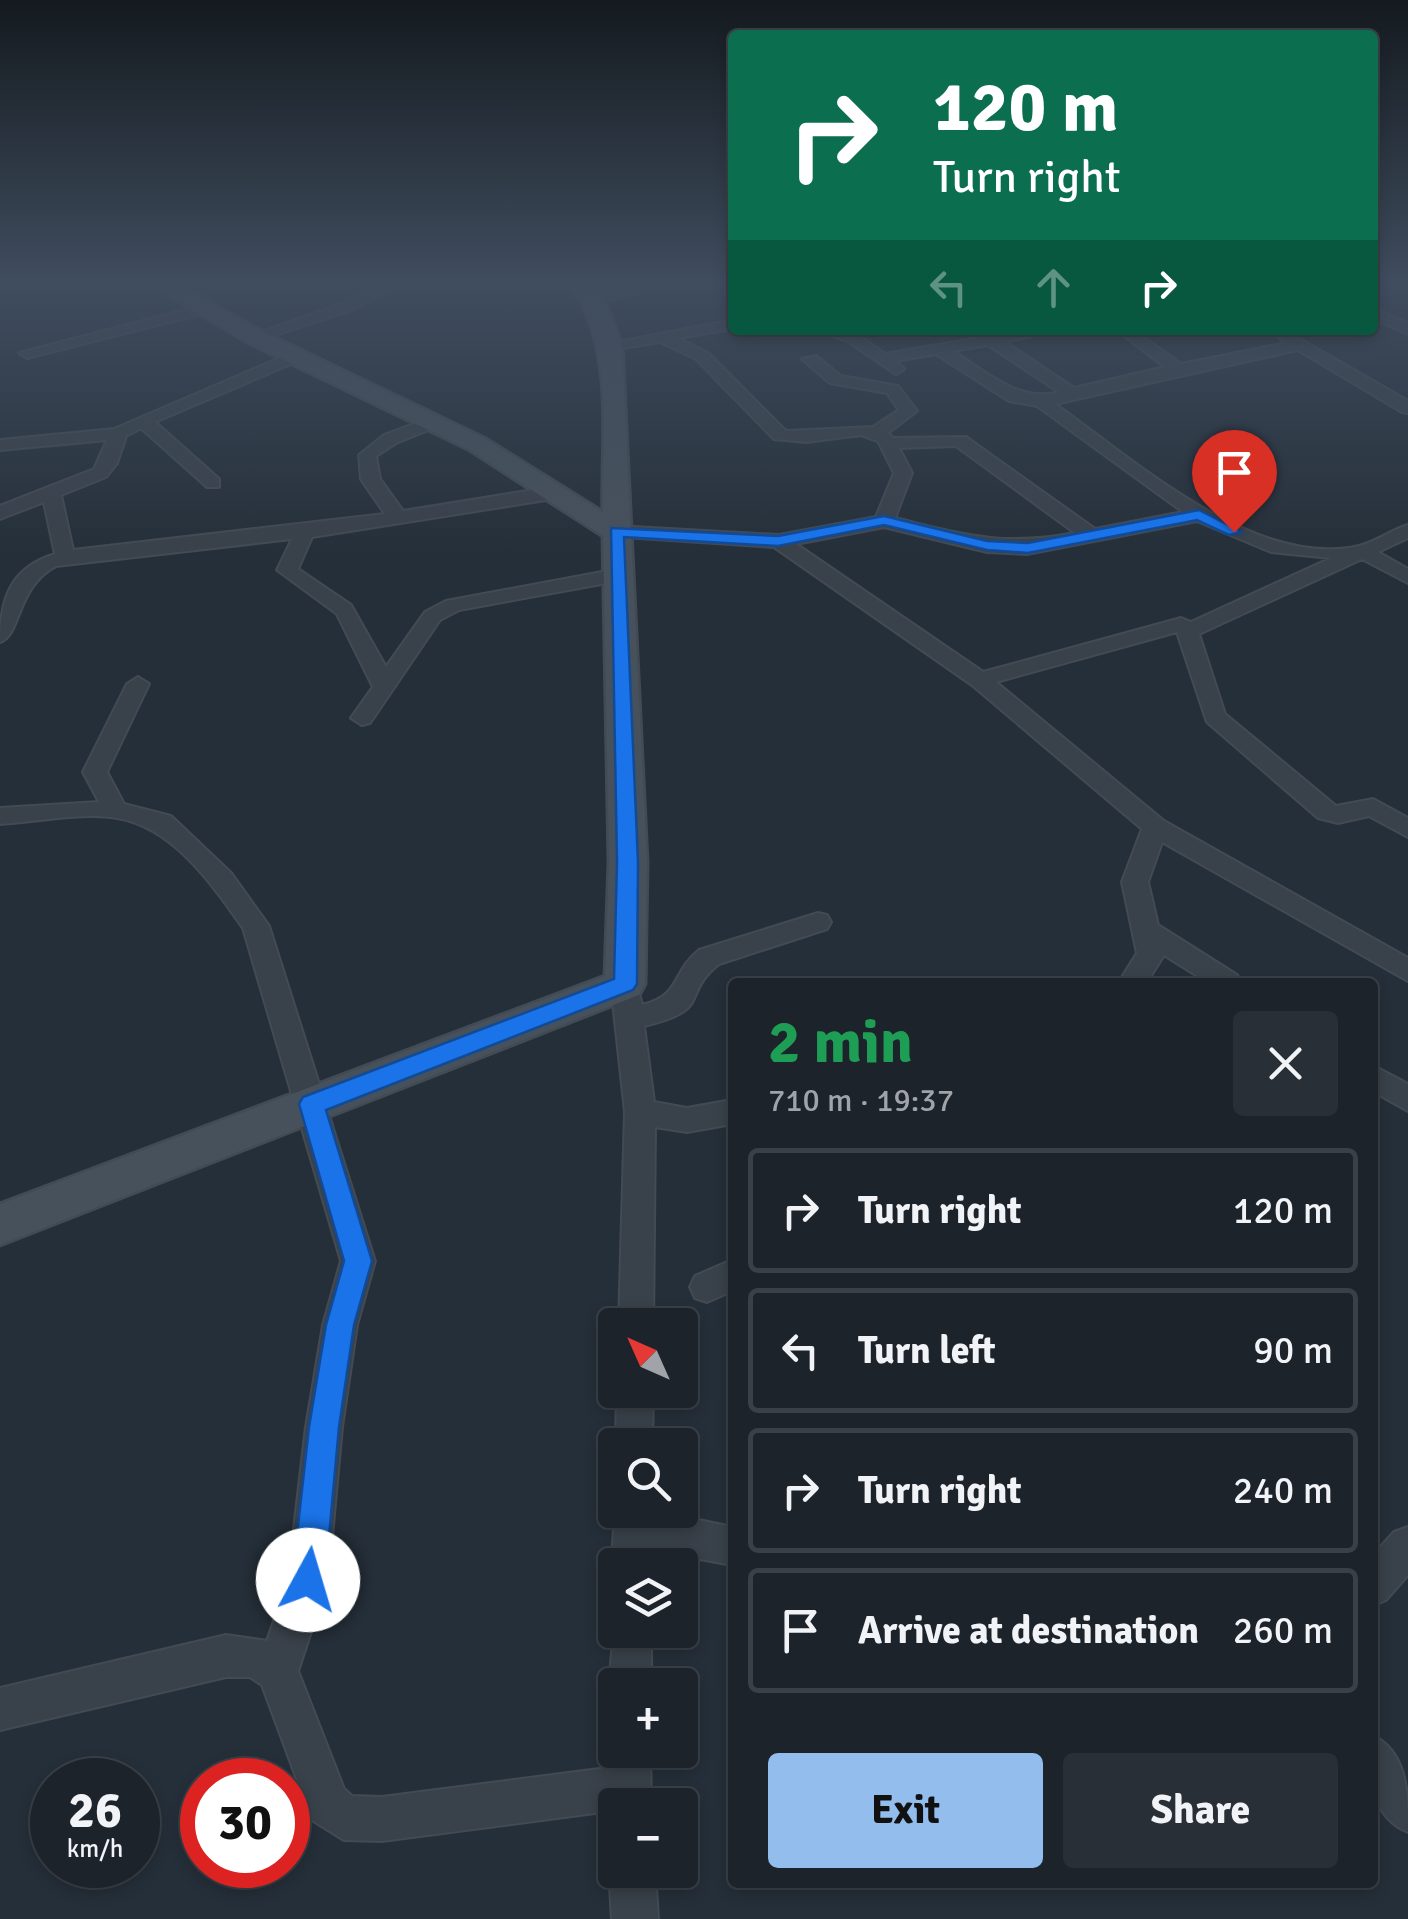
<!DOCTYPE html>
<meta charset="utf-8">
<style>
:root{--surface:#1c232b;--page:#292f37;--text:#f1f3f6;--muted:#a0a4a9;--line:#3a4047;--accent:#92bdec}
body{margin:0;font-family:Signika,sans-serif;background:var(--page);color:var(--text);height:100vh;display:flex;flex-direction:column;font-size:38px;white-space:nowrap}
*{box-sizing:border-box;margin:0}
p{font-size:32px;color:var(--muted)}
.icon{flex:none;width:55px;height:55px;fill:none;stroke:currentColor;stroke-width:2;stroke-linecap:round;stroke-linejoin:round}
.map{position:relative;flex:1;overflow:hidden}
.side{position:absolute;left:728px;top:978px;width:650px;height:910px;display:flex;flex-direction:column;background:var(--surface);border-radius:10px;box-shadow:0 5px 15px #0003,0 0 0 2px var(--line)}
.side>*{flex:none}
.top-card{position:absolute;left:728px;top:30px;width:650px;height:305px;border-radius:10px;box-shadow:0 5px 15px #0003,0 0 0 2px var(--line);background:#0b6e4f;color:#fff;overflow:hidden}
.needle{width:65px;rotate:315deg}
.buttons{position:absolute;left:598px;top:1308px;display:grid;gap:20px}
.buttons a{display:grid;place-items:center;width:100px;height:100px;border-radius:10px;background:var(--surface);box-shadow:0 5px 15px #0003,0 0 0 2px var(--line);font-size:50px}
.speed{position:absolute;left:30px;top:1758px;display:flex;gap:20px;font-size:50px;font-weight:700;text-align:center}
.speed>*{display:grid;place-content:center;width:130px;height:130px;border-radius:50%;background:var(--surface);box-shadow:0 5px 15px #0003,0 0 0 2px var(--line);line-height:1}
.speed small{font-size:25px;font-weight:400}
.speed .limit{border:15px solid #d22;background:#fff;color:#111}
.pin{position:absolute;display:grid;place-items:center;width:85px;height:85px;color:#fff;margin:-102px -42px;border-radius:50% 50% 50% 0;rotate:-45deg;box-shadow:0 0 10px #0007}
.pin .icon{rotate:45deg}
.me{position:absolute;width:110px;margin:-55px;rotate:6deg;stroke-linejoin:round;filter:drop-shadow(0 0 8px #0008)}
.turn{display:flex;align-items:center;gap:35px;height:210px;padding:0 40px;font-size:45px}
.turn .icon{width:130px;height:130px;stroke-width:2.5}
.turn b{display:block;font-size:70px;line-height:85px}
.lanes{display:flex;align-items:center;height:95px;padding:0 40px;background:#0003;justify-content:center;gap:50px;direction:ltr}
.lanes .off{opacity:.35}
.round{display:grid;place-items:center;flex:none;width:105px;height:105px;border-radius:10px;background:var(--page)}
.headline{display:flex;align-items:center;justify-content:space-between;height:170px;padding:0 40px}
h1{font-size:60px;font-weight:800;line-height:75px;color:#1e9e55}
.button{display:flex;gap:20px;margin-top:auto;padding:20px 40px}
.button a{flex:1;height:115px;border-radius:10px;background:var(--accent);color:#111;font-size:40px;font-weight:800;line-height:115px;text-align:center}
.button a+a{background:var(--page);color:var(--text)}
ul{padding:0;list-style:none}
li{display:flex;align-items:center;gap:30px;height:125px;margin:0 20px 15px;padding:0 20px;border:5px solid var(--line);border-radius:10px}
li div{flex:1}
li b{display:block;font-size:38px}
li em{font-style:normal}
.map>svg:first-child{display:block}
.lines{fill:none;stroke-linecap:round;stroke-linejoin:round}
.street-casing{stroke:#424a53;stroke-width:4}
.secondary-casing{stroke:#424a53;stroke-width:5}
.street{fill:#39414a;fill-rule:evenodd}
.secondary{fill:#47515c;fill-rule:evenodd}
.route{fill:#1a73e8;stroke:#114b97;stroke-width:2.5}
</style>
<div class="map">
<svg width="1408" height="1919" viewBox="0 0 1408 1919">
<rect width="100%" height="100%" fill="#252f39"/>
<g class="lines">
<g class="street-casing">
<path id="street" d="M 381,284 L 403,284 L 351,310 L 260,340 L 247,337 L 341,304 Z
M 648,284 L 677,284 L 593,303 L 586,299 Z
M 204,305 L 211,309 L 209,312 L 27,358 L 19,353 Z
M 1372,308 L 1408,323 L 1408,334 L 1372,318 Z
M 732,320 L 732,329 L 678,338 L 708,353 L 786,431 L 873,427 L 899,410 L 887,393 L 830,383 L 802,359 L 816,356 L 841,376 L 898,386 L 917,411 L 888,433 L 893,438 L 966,437 L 1095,529 L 1183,512 L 1037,406 L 1009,401 L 936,354 L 896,361 L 904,369 L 896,374 L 849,342 L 818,330 L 859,336 L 885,354 L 978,338 L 974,334 L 980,330 L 994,335 L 1058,330 L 1005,342 L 1074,388 L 1165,367 L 1116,330 L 1134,330 L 1181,364 L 1286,343 L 1276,335 L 1284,330 L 1408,401 L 1408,413 L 1402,412 L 1298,350 L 1055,404 C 1133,459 1255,570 1359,546 C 1376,542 1391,530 1408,525 L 1408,538 L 1378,552 L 1408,569 L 1408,583 L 1362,559 L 1199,634 L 1225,714 L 1336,806 L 1373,799 L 1408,818 L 1408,837 L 1369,816 L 1338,823 L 1318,818 L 1207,722 L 1177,632 L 996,682 L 1164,821 L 1408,958 L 1408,981 L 1162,842 L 1148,882 L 1158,925 L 1237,975 L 1241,982 L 1207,982 L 1164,955 L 1147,982 L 1119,982 L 1137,953 L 1122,882 L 1142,829 L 972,685 L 774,547 L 609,536 L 606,532 L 616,526 L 779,535 L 876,517 L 894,473 L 878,441 L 861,435 L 806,442 L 774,439 L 696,359 L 660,342 L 611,350 L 603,345 ZM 988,345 L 1059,392 C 1019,403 986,372 953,351 ZM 956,446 L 1075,533 C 1002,547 965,535 895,518 L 912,473 L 899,448 ZM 1197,521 L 1271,552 L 1331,558 L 1191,622 L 1181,618 L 983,672 L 796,544 L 884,527 L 987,552 L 1027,554 Z
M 294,352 L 300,354 L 300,360 L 155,422 L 219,479 L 219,487 L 207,487 L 141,428 L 126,436 L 117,463 L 106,477 L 61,495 L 73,550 L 385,514 L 361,479 L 359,455 L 384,435 L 435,416 L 444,421 L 441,425 L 396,443 L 376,456 L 380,479 L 403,511 L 552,487 L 561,493 L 552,499 L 312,537 L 298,569 L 351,605 L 386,667 L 425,612 L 446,601 L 618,569 L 628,575 L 618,581 L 459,610 L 440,620 L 370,723 L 362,725 L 351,718 L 373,687 L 337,614 L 277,570 L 292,539 L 56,566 C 16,587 21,636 0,642 C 0,599 10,568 55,554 L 44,502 L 0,519 L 0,506 L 94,469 L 107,440 L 0,450 L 0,440 L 114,429 Z
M 138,677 L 149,684 L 107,772 L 124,804 L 171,816 L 231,873 L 269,926 L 375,1261 L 357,1325 L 342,1427 L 328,1580 L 298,1671 L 344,1789 L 352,1796 L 382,1797 L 607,1768 L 608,1750 L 615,1734 L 615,1750 L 650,1750 L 651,1805 L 615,1805 L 615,1820 L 610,1811 L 382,1841 L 344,1840 L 312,1820 L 262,1685 L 250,1677 L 226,1677 L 0,1730 L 0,1688 L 226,1635 L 267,1641 L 288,1580 L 306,1427 L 323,1325 L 341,1261 L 243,928 C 212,884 173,827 117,818 C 81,812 36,822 0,824 L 0,808 L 99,802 L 83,772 L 127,684 Z
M 818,913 L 827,915 L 831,922 L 827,929 L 719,964 C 679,996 715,1009 644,1026 L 654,1102 L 687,1108 L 732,1100 L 732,1124 L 687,1132 L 655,1127 L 653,1325 L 619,1325 L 625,1112 L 611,984 L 625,974 L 635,977 L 642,1005 C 681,996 671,973 699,950 Z
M 1372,1065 L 1408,1084 L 1408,1111 L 1372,1091 Z
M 732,1260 L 732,1291 L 707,1302 L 695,1298 L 690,1287 L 695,1276 Z
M 617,1390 L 653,1390 L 652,1445 L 616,1445 Z
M 615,1509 L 651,1510 L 732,1527 L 732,1565 L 652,1550 L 652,1565 L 615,1565 L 615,1571 L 612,1565 Z
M 1408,1527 L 1408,1575 L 1386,1600 L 1372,1606 L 1372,1556 L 1394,1532 Z
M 615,1620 L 615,1630 L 651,1630 L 651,1685 L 615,1685 L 615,1699 L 609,1685 Z
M 1372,1735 C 1408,1752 1408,1794 1408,1832 C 1367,1815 1372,1773 1372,1735 Z
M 615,1856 L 615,1870 L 655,1870 L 658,1919 L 612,1919 L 609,1870 Z"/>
</g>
<g class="secondary-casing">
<path id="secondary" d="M 150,284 L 175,284 L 263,332 L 486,439 L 603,512 C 601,436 616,347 569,284 L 591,284 L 604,299 L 622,345 L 647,862 L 645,984 L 639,995 L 0,1245 L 0,1204 L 605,976 L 609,862 L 603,536 L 468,449 L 247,342 Z"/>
</g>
<use href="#street" class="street"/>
<use href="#secondary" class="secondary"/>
</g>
<linearGradient id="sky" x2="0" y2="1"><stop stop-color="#141a1f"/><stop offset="0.51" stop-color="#404d5f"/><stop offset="1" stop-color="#404d5f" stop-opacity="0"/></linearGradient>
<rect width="1408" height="553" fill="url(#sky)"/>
<path class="route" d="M 1199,510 L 1242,532 L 1229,535 L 1197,520 L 1028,553 L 987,550 L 884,525 L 778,546 L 624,537 L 638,862 L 637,984 L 633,990 L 326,1110 L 372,1261 L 354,1325 L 339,1427 L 325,1580 L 320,1592 L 308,1596 L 297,1592 L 292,1580 L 309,1427 L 326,1325 L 344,1261 L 299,1104 L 303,1097 L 614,979 L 617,862 L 611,528 L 778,536 L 884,516 L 987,541 L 1028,543 Z"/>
</svg>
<div class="buttons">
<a><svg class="needle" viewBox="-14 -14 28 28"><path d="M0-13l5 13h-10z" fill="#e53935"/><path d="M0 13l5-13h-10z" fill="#a0a4a9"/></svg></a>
<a><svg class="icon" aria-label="search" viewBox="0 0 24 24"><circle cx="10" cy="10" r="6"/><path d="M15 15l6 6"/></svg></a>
<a><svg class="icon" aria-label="layers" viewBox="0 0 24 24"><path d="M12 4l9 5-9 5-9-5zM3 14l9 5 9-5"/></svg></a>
<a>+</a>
<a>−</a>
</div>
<div class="speed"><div>26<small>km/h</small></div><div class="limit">30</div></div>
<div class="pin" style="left:1234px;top:532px;background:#d93025"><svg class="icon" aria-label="arrive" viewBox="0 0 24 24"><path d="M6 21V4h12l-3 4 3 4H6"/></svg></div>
<svg class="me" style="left:308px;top:1580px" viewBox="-20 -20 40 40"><circle r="19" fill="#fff"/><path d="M0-13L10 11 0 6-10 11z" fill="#1a73e8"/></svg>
<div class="top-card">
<div class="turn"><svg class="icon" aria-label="right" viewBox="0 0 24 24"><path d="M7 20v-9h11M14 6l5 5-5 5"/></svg><div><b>120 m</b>Turn right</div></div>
<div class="lanes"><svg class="icon off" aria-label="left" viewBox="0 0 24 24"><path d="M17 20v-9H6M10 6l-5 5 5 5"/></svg><svg class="icon off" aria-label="ahead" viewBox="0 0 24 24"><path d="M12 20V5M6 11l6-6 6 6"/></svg><svg class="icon" aria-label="right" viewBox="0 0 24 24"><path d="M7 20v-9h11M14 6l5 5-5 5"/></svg></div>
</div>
<section class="side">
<div class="headline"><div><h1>2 min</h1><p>710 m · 19:37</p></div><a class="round"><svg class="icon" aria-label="close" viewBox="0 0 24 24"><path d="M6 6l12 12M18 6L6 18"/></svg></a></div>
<ul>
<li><svg class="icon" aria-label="right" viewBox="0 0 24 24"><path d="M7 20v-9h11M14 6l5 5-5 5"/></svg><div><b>Turn right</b></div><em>120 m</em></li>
<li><svg class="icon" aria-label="left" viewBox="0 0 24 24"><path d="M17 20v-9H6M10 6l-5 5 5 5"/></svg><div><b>Turn left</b></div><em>90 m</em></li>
<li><svg class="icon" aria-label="right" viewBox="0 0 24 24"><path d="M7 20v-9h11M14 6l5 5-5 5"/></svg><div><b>Turn right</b></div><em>240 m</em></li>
<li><svg class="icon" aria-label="arrive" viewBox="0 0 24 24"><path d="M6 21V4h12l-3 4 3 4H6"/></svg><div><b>Arrive at destination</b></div><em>260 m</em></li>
</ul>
<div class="button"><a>Exit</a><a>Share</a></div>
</section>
</div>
